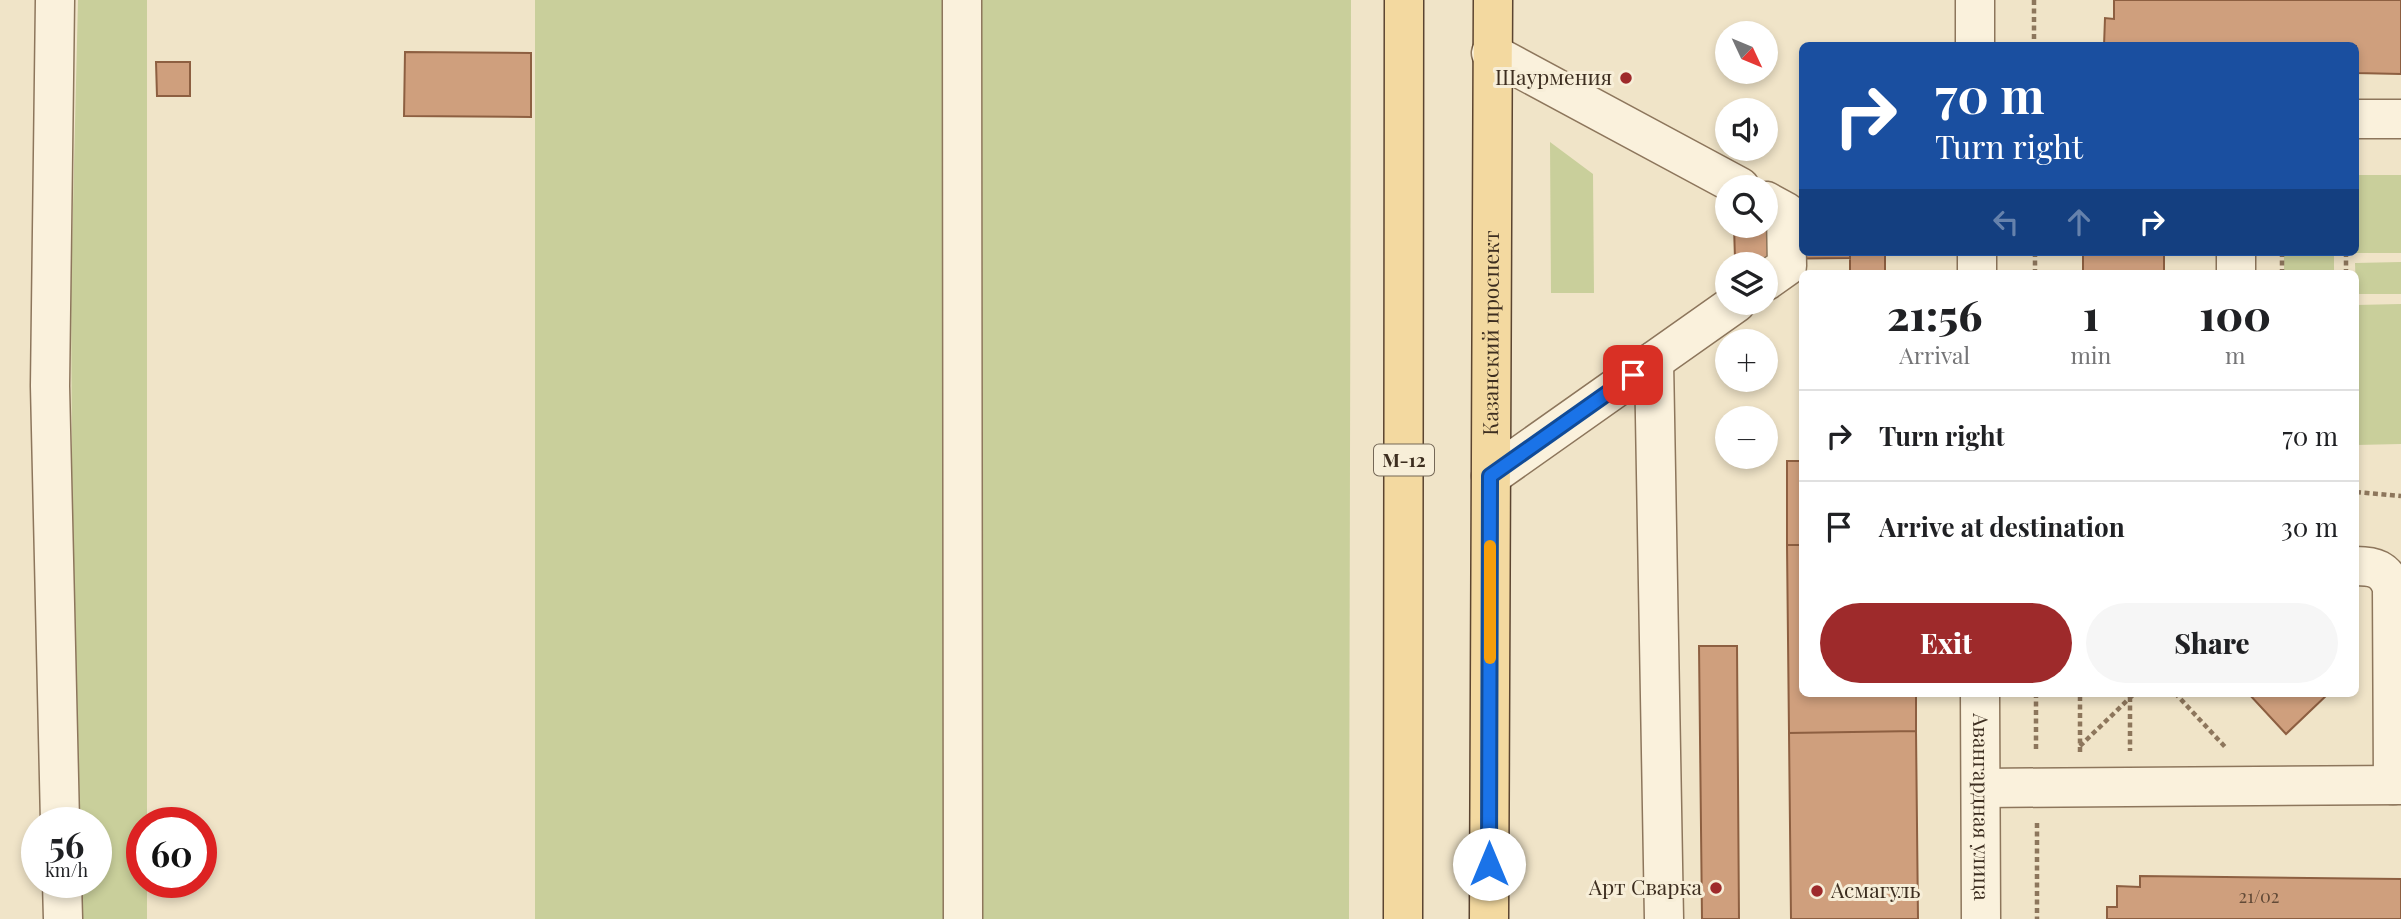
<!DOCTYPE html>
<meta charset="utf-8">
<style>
:root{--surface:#fff;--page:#f6f6f6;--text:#202124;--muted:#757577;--line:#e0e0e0;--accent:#9e2a2b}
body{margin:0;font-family:"Playfair Display",serif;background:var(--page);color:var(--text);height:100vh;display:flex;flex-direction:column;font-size:26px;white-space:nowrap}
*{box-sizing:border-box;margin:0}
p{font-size:23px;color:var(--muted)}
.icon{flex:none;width:38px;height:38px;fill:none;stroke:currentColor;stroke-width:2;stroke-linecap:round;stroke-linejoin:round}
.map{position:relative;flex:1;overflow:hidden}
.sheet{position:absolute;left:1799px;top:270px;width:560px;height:427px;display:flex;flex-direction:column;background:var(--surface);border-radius:10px;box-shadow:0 4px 10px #0003}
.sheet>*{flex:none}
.banner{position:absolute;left:1799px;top:42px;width:560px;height:214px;border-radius:10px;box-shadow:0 4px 10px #0003;background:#1a4fa0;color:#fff;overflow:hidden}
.needle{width:46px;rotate:134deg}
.buttons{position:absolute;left:1715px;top:21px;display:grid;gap:14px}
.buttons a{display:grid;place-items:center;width:63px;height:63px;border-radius:50%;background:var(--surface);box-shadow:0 4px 10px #0003;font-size:35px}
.speed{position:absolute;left:21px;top:807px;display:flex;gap:14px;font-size:35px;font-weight:700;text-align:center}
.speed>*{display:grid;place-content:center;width:91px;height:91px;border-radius:50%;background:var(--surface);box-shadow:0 4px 10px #0003;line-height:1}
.speed small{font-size:18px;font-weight:400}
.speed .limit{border:10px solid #d22;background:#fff;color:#111}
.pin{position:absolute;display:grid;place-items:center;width:60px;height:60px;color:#fff;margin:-30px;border-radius:14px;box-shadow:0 4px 10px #0006}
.me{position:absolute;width:77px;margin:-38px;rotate:0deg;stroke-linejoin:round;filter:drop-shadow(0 0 5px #0008)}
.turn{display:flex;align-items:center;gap:24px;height:147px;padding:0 21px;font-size:32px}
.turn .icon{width:91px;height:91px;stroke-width:2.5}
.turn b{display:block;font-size:49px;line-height:60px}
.lanes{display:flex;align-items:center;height:66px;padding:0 21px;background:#0003;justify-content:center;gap:35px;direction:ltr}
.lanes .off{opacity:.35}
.eta{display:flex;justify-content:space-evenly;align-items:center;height:119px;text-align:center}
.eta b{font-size:42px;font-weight:800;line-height:49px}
.primary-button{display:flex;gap:14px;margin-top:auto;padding:14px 21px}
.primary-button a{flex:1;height:80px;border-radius:42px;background:var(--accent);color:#fff;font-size:28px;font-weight:800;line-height:80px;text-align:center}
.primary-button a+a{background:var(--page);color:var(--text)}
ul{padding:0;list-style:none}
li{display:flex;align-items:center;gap:21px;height:91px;padding:0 21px;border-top:2px solid var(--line)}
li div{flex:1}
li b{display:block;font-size:26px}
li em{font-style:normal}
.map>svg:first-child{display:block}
.green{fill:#c9cf9b}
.building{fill:#cf9f7d;stroke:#8d5f41;stroke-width:2}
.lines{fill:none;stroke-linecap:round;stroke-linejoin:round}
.minor-casing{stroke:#8d765c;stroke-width:41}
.major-casing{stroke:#5b4430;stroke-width:41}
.path{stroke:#8d765c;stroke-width:4.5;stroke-dasharray:5 3.5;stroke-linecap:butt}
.minor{stroke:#faf1dc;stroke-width:38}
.major{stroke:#f3d9a0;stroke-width:38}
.route-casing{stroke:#114b97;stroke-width:18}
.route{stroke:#1a73e8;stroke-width:12}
.slow{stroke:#f59e0b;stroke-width:12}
.poi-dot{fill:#9e2a2b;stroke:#f7eed8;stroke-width:2.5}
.labels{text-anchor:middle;stroke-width:6;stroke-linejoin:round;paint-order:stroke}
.number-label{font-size:18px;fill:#624a37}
.shield{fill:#f7eed8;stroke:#756857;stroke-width:2}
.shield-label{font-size:19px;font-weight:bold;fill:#3d2e20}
.poi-label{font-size:21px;fill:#3d2e20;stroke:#f7eed8;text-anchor:end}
.street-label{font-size:21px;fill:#3d2e20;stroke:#f7eed8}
</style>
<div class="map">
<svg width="2401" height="919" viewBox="0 0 2401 919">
<rect width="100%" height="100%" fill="#f0e4c8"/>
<path class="green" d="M 78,0 L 147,0 L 147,822 L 142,822 L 142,882 L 147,882 L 147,919 L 74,919 L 74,882 L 96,882 L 96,822 L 74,822 L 71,290 Z
M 535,0 L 1351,0 L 1349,919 L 535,919 Z
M 1550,142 L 1593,174 L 1594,293 L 1551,293 Z
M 2356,175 L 2401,175 L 2401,253 L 2355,253 Z
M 2284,252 L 2334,252 L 2334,273 L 2284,273 Z
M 2401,262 L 2401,294 L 2356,294 L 2355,263 Z
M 2401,304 L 2401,444 L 2356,445 L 2356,305 Z"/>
<path class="building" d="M 2114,0 L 2401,0 L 2401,74 L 2356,73 L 2356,46 L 2104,46 L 2105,18 L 2114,19 Z
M 405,52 L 531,53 L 531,117 L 404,116 Z
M 156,62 L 190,62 L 190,96 L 157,96 Z
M 1766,215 L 1802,252 L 1850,252 L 1850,258 L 1735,259 L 1734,226 L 1766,226 Z
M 1850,252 L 1885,252 L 1885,273 L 1850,273 Z
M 2083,252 L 2164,252 L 2164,273 L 2083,273 Z
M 1787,461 L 1802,461 L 1802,545 L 1787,545 Z
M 1787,545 L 1802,545 L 1802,693 L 1916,693 L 1916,731 L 1789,733 Z
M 1699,646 L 1737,646 L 1739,919 L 1702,919 Z
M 2248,693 L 2329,693 L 2286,734 Z
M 1916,731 L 1918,919 L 1791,919 L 1789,733 Z
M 2140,876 L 2401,879 L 2401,919 L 2107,919 L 2107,907 L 2117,907 L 2117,886 L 2140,887 Z"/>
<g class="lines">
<g class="minor-casing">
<g id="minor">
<path d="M 55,0 L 50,386 L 60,822"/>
<path d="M 962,0 L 963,919"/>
<path d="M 1975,0 L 1975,46"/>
<path d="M 1491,53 L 1740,187"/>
<path d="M 2356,119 L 2401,119"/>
<path d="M 1766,201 L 1786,212 L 1787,266 L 1766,281"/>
<path d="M 1977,252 L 1977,273"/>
<path d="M 2236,252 L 2236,273"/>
<path d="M 1654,361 L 1664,919"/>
<path d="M 1491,476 L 1736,303"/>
<path d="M 2356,566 C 2374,566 2386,569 2392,588 L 2393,785"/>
<path id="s1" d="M 1980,693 L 1981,919"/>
<path d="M 1981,788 L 2401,785"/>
<path d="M 62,882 L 63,919"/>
</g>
</g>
<g class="major-casing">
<g id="major">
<path d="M 1403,919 L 1404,0"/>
<path id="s2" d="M 1489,919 L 1493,0"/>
</g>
</g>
<path class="path" d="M 2034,0 L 2034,46
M 2035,252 L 2035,273
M 2282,252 L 2282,273
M 2346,252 L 2346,273
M 2356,492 L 2401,496
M 2036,693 L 2036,752
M 2175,693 L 2227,749
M 2130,697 L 2130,751
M 2080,746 L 2135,693
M 2080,752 L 2080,693
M 2037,823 L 2037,919"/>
<use href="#minor" class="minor"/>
<use href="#major" class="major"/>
</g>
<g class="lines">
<g class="route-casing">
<path id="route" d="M 1489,864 L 1490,476 L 1633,375"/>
</g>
<use href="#route" class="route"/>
<path class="slow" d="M 1490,658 L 1490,546"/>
</g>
<g class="poi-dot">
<circle cx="1626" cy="78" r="7"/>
<circle cx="1716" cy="888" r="7"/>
<circle cx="1817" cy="891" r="7"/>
</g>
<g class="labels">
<g class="number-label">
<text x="2259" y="903">21/02</text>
</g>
<rect class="shield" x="1374" y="444.5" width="60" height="31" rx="5"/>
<g class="shield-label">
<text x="1404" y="467">М-12</text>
</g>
<g class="poi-label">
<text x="1612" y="85">Шаурмения</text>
<text x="1702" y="895">Арт Сварка</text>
<text x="1831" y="898" text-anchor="start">Асмагуль</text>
</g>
<g class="street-label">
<text dy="7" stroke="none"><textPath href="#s2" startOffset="586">Казанский проспект</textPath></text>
<text dy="7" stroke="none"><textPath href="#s1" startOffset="114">Авангардная улица</textPath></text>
</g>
</g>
</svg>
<div class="buttons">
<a><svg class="needle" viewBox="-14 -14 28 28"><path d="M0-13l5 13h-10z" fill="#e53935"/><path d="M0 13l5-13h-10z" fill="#757577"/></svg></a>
<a><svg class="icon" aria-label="sound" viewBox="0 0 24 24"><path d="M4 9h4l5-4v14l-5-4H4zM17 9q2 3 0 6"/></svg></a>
<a><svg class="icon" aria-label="search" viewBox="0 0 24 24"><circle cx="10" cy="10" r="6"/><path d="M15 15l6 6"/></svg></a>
<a><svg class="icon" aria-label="layers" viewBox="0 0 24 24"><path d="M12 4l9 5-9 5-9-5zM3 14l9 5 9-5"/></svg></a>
<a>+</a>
<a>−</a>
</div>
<div class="speed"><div>56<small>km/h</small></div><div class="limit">60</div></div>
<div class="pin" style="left:1633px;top:375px;background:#d93025"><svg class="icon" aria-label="arrive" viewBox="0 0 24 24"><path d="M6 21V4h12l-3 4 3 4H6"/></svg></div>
<svg class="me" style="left:1489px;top:864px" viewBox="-20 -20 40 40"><circle r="19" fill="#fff"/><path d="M0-13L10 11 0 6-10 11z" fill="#1a73e8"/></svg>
<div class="banner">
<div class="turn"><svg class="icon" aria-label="right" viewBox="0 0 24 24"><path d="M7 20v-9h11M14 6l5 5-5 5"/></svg><div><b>70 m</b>Turn right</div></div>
<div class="lanes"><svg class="icon off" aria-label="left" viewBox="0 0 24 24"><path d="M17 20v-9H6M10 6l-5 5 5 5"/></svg><svg class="icon off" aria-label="ahead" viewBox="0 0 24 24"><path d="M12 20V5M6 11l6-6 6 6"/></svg><svg class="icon" aria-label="right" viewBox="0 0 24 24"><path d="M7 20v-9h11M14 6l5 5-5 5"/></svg></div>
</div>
<section class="sheet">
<div class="eta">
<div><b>21:56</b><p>Arrival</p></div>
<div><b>1</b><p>min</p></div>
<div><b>100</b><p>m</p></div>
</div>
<ul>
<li><svg class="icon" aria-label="right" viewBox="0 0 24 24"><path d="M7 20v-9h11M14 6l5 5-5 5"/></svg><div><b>Turn right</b></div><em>70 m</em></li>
<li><svg class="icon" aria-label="arrive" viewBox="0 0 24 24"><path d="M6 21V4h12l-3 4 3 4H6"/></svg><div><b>Arrive at destination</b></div><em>30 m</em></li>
</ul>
<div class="primary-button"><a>Exit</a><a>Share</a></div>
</section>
</div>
